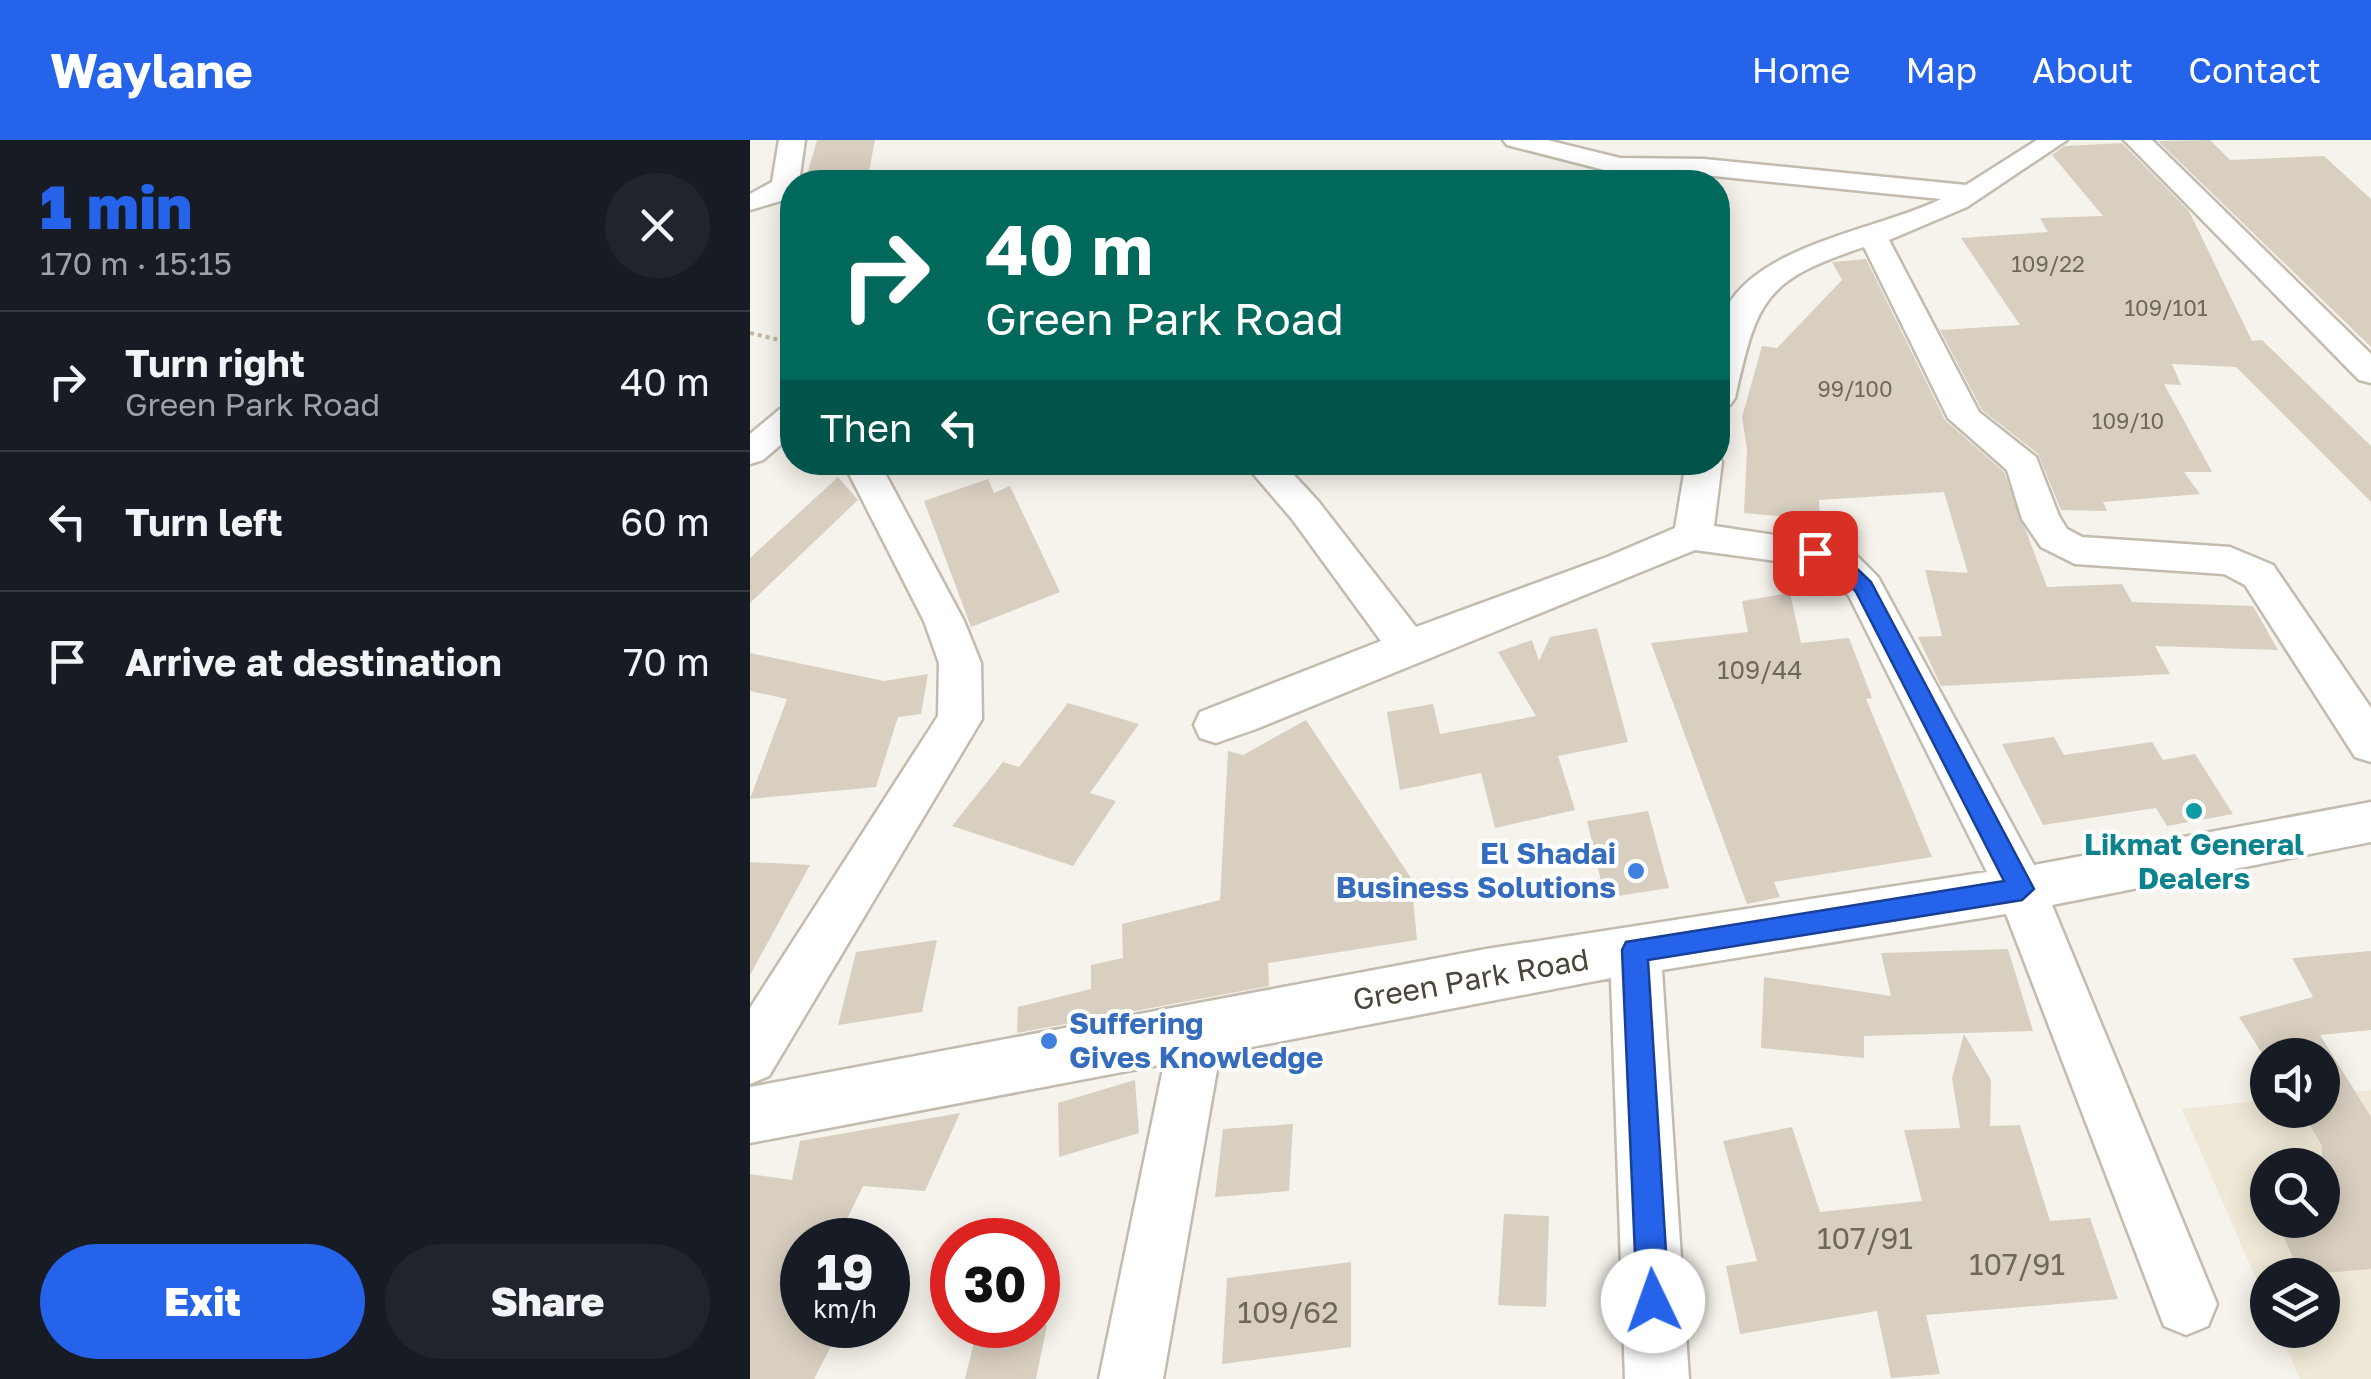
<!DOCTYPE html>
<meta charset="utf-8">
<style>
:root{--surface:#171b24;--page:#20242c;--text:#f1f3f6;--muted:#9ea1a6;--line:#363941;--accent:#2563eb}
body{margin:0;font-family:"Golos Text",sans-serif;background:var(--page);color:var(--text);height:100vh;display:flex;flex-direction:column;font-size:38px;white-space:nowrap}
*{box-sizing:border-box;margin:0}
p{font-size:32px;color:var(--muted)}
.icon{flex:none;width:55px;height:55px;fill:none;stroke:currentColor;stroke-width:2;stroke-linecap:round;stroke-linejoin:round}
.map{position:relative;flex:1;overflow:hidden}
.side{display:flex;flex-direction:column;background:var(--surface);width:750px}
.side>*{flex:none}
.hud{position:absolute;left:30px;top:30px;width:950px;height:305px;border-radius:40px;box-shadow:0 5px 25px #0003;background:#00695c;color:#fff;overflow:hidden}
.controls{position:absolute;left:1500px;top:898px;display:grid;gap:20px}
.controls a{display:grid;place-items:center;width:90px;height:90px;border-radius:50%;background:var(--surface);box-shadow:0 5px 25px #0003;font-size:50px}
.speed{position:absolute;left:30px;top:1078px;display:flex;gap:20px;font-size:50px;font-weight:700;text-align:center}
.speed>*{display:grid;place-content:center;width:130px;height:130px;border-radius:50%;background:var(--surface);box-shadow:0 5px 25px #0003;line-height:1}
.speed small{font-size:25px;font-weight:400}
.speed .limit{border:15px solid #d22;background:#fff;color:#111}
.pin{position:absolute;display:grid;place-items:center;width:85px;height:85px;color:#fff;margin:-42px;border-radius:20px;box-shadow:0 5px 15px #0006}
.me{position:absolute;width:110px;margin:-55px;rotate:357deg;stroke-linejoin:round;filter:drop-shadow(0 0 8px #0008)}
.turn{display:flex;align-items:center;gap:35px;height:210px;padding:0 40px;font-size:45px}
.turn .icon{width:130px;height:130px;stroke-width:2.5}
.turn b{display:block;font-size:70px;line-height:85px}
.then{display:flex;align-items:center;height:95px;padding:0 40px;background:#0003;gap:20px;font-size:38px}
.round{display:grid;place-items:center;flex:none;width:105px;height:105px;border-radius:52px;background:var(--page)}
.headline{display:flex;align-items:center;justify-content:space-between;height:170px;padding:0 40px}
h1{font-size:60px;font-weight:800;line-height:75px;color:var(--accent)}
.button{display:flex;gap:20px;margin-top:auto;padding:20px 40px}
.button a{flex:1;height:115px;border-radius:60px;background:var(--accent);color:#fff;font-size:40px;font-weight:800;line-height:115px;text-align:center}
.button a+a{background:var(--page);color:var(--text)}
ul{padding:0;list-style:none}
li{display:flex;align-items:center;gap:30px;height:140px;padding:0 40px;border-top:2px solid var(--line)}
li div{flex:1}
li b{display:block;font-size:38px}
li em{font-style:normal}
header{display:flex;align-items:center;gap:60px;box-sizing:border-box;height:140px;padding:0 50px;background:var(--accent);color:#fff}
header strong{font-size:48px}
nav{display:flex;gap:55px;margin-inline-start:auto;font-size:35px}
main{display:flex;flex:1;min-height:0}
.map>svg:first-child{display:block}
.education{fill:#efe8d6;fill-rule:evenodd}
.building{fill:#d8cfc1}
.lines{fill:none;stroke-linecap:round;stroke-linejoin:round}
.minor-casing{stroke:#c2bbae;stroke-width:5}
.path{stroke:#c4b79f;stroke-width:4;stroke-dasharray:4 4;stroke-linecap:butt}
.minor{fill:#fff;fill-rule:evenodd}
.route{fill:#2563eb;stroke:#184099;stroke-width:2.5}
.culture-dot{fill:#0f9aa8;stroke:#fff;stroke-width:4}
.shop-dot{fill:#3f7fe0;stroke:#fff;stroke-width:4}
.labels{text-anchor:middle;stroke-width:8;stroke-linejoin:round;paint-order:stroke}
.far-number-label{font-size:22px;fill:#6e675b}
.number-label{font-size:25px;fill:#6e675b}
.culture-label{font-size:30px;font-weight:bold;fill:#0d838f;stroke:#fff}
.shop-label{font-size:30px;font-weight:bold;fill:#366cbe;stroke:#fff;text-anchor:end}
.street-label{font-size:30px;fill:#4b4439;stroke:#fff}
.near-number-label{font-size:30px;fill:#6e675b}
</style>
<header>
<strong>Waylane</strong>
<nav><a>Home</a><a>Map</a><a>About</a><a>Contact</a></nav>
</header>
<main>
<section class="side">
<div class="headline"><div><h1>1 min</h1><p>170 m · 15:15</p></div><a class="round"><svg class="icon" aria-label="close" viewBox="0 0 24 24"><path d="M6 6l12 12M18 6L6 18"/></svg></a></div>
<ul>
<li><svg class="icon" aria-label="right" viewBox="0 0 24 24"><path d="M7 20v-9h11M14 6l5 5-5 5"/></svg><div><b>Turn right</b><p>Green Park Road</p></div><em>40 m</em></li>
<li><svg class="icon" aria-label="left" viewBox="0 0 24 24"><path d="M17 20v-9H6M10 6l-5 5 5 5"/></svg><div><b>Turn left</b></div><em>60 m</em></li>
<li><svg class="icon" aria-label="arrive" viewBox="0 0 24 24"><path d="M6 21V4h12l-3 4 3 4H6"/></svg><div><b>Arrive at destination</b></div><em>70 m</em></li>
</ul>
<div class="button"><a>Exit</a><a>Share</a></div>
</section>
<div class="map">
<svg width="1621" height="1239" viewBox="0 0 1621 1239">
<rect width="100%" height="100%" fill="#f6f3ec"/>
<path class="education" d="M 1621,950 L 1621,1239 L 1550,1239 L 1529,1190 L 1572,1190 L 1572,1135 L 1518,1135 L 1517,1164 L 1432,969 L 1517,960 L 1518,970 L 1572,970 L 1573,955 ZM 1518,1025 L 1572,1025 L 1572,1080 L 1518,1080 Z"/>
<path class="building" d="M 67,0 L 125,0 L 117,42 L 55,42 Z
M 1460,0 L 1480,20 L 1574,16 L 1621,59 L 1621,207 L 1408,1 Z
M 1372,3 L 1439,71 L 1502,201 L 1512,200 L 1621,306 L 1621,362 L 1486,227 L 1422,224 L 1431,245 L 1414,244 L 1462,332 L 1434,332 L 1450,354 L 1353,362 L 1357,371 L 1311,370 L 1288,314 L 1232,270 L 1190,190 L 1270,185 L 1211,98 L 1298,92 L 1290,78 L 1353,76 L 1302,15 L 1314,6 Z
M 1116,119 L 1195,280 L 1254,332 L 1297,447 L 1372,444 L 1382,462 L 1503,466 L 1528,510 L 1405,506 L 1420,534 L 1191,546 L 1168,497 L 1192,496 L 1175,430 L 1218,433 L 1194,352 L 1069,360 L 1070,380 L 994,373 L 997,309 L 992,277 L 1012,206 L 1027,208 L 1092,140 L 1082,122 Z
M 88,337 L 108,360 L 0,463 L 0,418 Z
M 238,339 L 244,353 L 260,346 L 310,452 L 221,487 L 174,361 Z
M 1040,453 L 1051,503 L 1099,498 L 1122,558 L 1116,559 L 1182,717 L 1024,742 L 1030,757 L 997,764 L 901,503 L 998,492 L 992,461 Z
M 847,488 L 878,602 L 808,616 L 825,670 L 745,688 L 731,633 L 650,650 L 637,572 L 683,564 L 690,594 L 786,576 L 748,512 L 782,500 L 789,521 L 800,497 Z
M 0,513 L 134,541 L 178,534 L 171,574 L 148,577 L 126,647 L 0,659 L 37,559 L 0,551 Z
M 318,563 L 389,584 L 340,653 L 366,661 L 323,726 L 202,686 L 253,622 L 269,627 Z
M 556,580 L 661,738 L 667,800 L 518,823 L 519,846 L 267,893 L 268,867 L 341,849 L 341,825 L 373,818 L 372,784 L 470,760 L 478,611 L 493,615 Z
M 1304,597 L 1314,615 L 1402,602 L 1413,620 L 1445,614 L 1483,674 L 1417,686 L 1406,668 L 1293,685 L 1252,604 Z
M 898,671 L 919,748 L 855,758 L 837,681 Z
M 0,722 L 60,725 L 0,835 Z
M 187,800 L 172,872 L 88,885 L 106,812 Z
M 1258,809 L 1283,891 L 1114,896 L 1114,918 L 1011,908 L 1014,837 L 1141,856 L 1131,813 Z
M 1621,811 L 1621,890 L 1570,895 L 1621,977 L 1621,1129 L 1550,1135 L 1531,1090 L 1572,1087 L 1572,1006 L 1551,970 L 1572,970 L 1572,915 L 1513,915 L 1489,877 L 1563,857 L 1542,818 Z
M 1214,894 L 1241,940 L 1240,986 L 1270,985 L 1300,1081 L 1340,1078 L 1368,1159 L 1176,1175 L 1190,1234 L 1141,1238 L 1127,1171 L 990,1194 L 976,1126 L 1007,1121 L 973,1001 L 1042,987 L 1070,1072 L 1172,1061 L 1154,990 L 1210,988 L 1202,938 Z
M 385,940 L 389,993 L 309,1017 L 308,963 Z
M 210,973 L 175,1051 L 113,1046 L 87,1100 L 52,1100 L 52,1185 L 92,1185 L 64,1239 L 0,1239 L 0,1034 L 42,1040 L 50,1001 Z
M 543,984 L 539,1051 L 465,1057 L 473,989 Z
M 754,1074 L 799,1076 L 796,1167 L 748,1165 Z
M 601,1122 L 601,1207 L 472,1224 L 477,1138 Z
M 228,1185 L 297,1185 L 286,1239 L 215,1239 Z"/>
<g class="lines">
<g class="minor-casing">
<path id="minor" d="M 29,0 L 55,0 L 49,42 L 42,42 L 42,52 L 34,60 L 0,70 L 0,54 L 22,42 Z
M 753,0 L 797,0 L 870,18 L 954,19 L 1216,45 L 1287,0 L 1317,0 L 1217,67 L 1139,100 L 1229,272 L 1286,317 L 1309,376 L 1317,389 L 1332,397 L 1480,407 L 1523,425 L 1621,568 L 1621,622 L 1605,617 L 1495,445 L 1474,434 L 1325,424 L 1291,407 L 1272,379 L 1257,330 L 1198,278 L 1114,107 C 1014,140 1007,159 985,258 L 980,265 L 968,268 C 968,244 963,215 968,191 C 985,106 1126,92 1191,59 L 954,35 L 870,34 L 757,5 Z
M 1374,0 L 1402,0 L 1621,214 L 1621,243 L 1609,240 Z
M 42,266 L 42,295 L 13,320 L 0,324 L 0,294 L 30,269 Z
M 968,315 L 972,322 L 964,386 L 1079,403 L 1101,410 L 1128,437 L 1284,725 L 1621,662 L 1621,702 L 1302,765 L 1467,1164 L 1458,1186 L 1436,1195 L 1414,1186 L 1256,774 L 912,830 L 939,1239 L 875,1239 L 861,838 L 470,913 L 413,1239 L 349,1239 L 414,924 L 0,1003 L 0,947 L 736,809 L 1237,732 L 1099,456 L 1073,430 L 1063,426 L 945,410 L 506,589 L 466,603 L 450,598 L 444,585 L 450,572 L 631,501 L 542,379 L 493,322 L 532,322 L 568,361 L 666,487 L 857,417 L 925,388 L 936,322 L 968,322 Z
M 93,322 L 129,322 L 214,481 L 231,523 L 232,579 L 19,936 L 0,944 L 0,868 L 188,576 L 189,523 L 174,481 Z"/>
</g>
<path class="path" d="M 0,193 L 42,203"/>
<use href="#minor" class="minor"/>
</g>
<path class="route" d="M 1065,406 L 1094,416 L 1121,442 L 1284,749 L 1272,760 L 898,820 L 919,1161 L 914,1172 L 903,1177 L 892,1172 L 887,1161 L 872,810 L 876,802 L 1254,741 L 1106,452 L 1080,425 L 1058,418 L 1058,408 Z"/>
<circle class="culture-dot" cx="1444" cy="671" r="10"/>
<g class="shop-dot">
<circle cx="886" cy="731" r="10"/>
<circle cx="299" cy="901" r="10"/>
</g>
<g class="labels">
<g class="far-number-label">
<text x="1298" y="132">109/22</text>
<text x="1416" y="176">109/101</text>
<text x="1105" y="257">99/100</text>
<text x="1378" y="289">109/10</text>
</g>
<g class="number-label">
<text x="1010" y="539">109/44</text>
</g>
<g class="culture-label">
<text x="1444" y="715">Likmat General<tspan x="1444" dy="34">Dealers</tspan></text>
</g>
<g class="shop-label">
<text x="866" y="724">El Shadai<tspan x="866" dy="34">Business Solutions</tspan></text>
<text x="319" y="894" text-anchor="start">Suffering<tspan x="319" dy="34">Gives Knowledge</tspan></text>
</g>
<g class="street-label">
<text transform="translate(721 840) rotate(-10)" y="10">Green Park Road</text>
</g>
<g class="near-number-label">
<text x="1115" y="1109">107/91</text>
<text x="1267" y="1135">107/91</text>
<text x="538" y="1183">109/62</text>
</g>
</g>
</svg>
<div class="controls">
<a><svg class="icon" aria-label="sound" viewBox="0 0 24 24"><path d="M4 9h4l5-4v14l-5-4H4zM17 9q2 3 0 6"/></svg></a>
<a><svg class="icon" aria-label="search" viewBox="0 0 24 24"><circle cx="10" cy="10" r="6"/><path d="M15 15l6 6"/></svg></a>
<a><svg class="icon" aria-label="layers" viewBox="0 0 24 24"><path d="M12 4l9 5-9 5-9-5zM3 14l9 5 9-5"/></svg></a>
</div>
<div class="speed"><div>19<small>km/h</small></div><div class="limit">30</div></div>
<div class="pin" style="left:1065px;top:413px;background:#d93025"><svg class="icon" aria-label="arrive" viewBox="0 0 24 24"><path d="M6 21V4h12l-3 4 3 4H6"/></svg></div>
<svg class="me" style="left:903px;top:1161px" viewBox="-20 -20 40 40"><circle r="19" fill="#fff"/><path d="M0-13L10 11 0 6-10 11z" fill="#2563eb"/></svg>
<div class="hud">
<div class="turn"><svg class="icon" aria-label="right" viewBox="0 0 24 24"><path d="M7 20v-9h11M14 6l5 5-5 5"/></svg><div><b>40 m</b>Green Park Road</div></div>
<div class="then">Then<svg class="icon" aria-label="left" viewBox="0 0 24 24"><path d="M17 20v-9H6M10 6l-5 5 5 5"/></svg></div>
</div>
</div>
</main>
